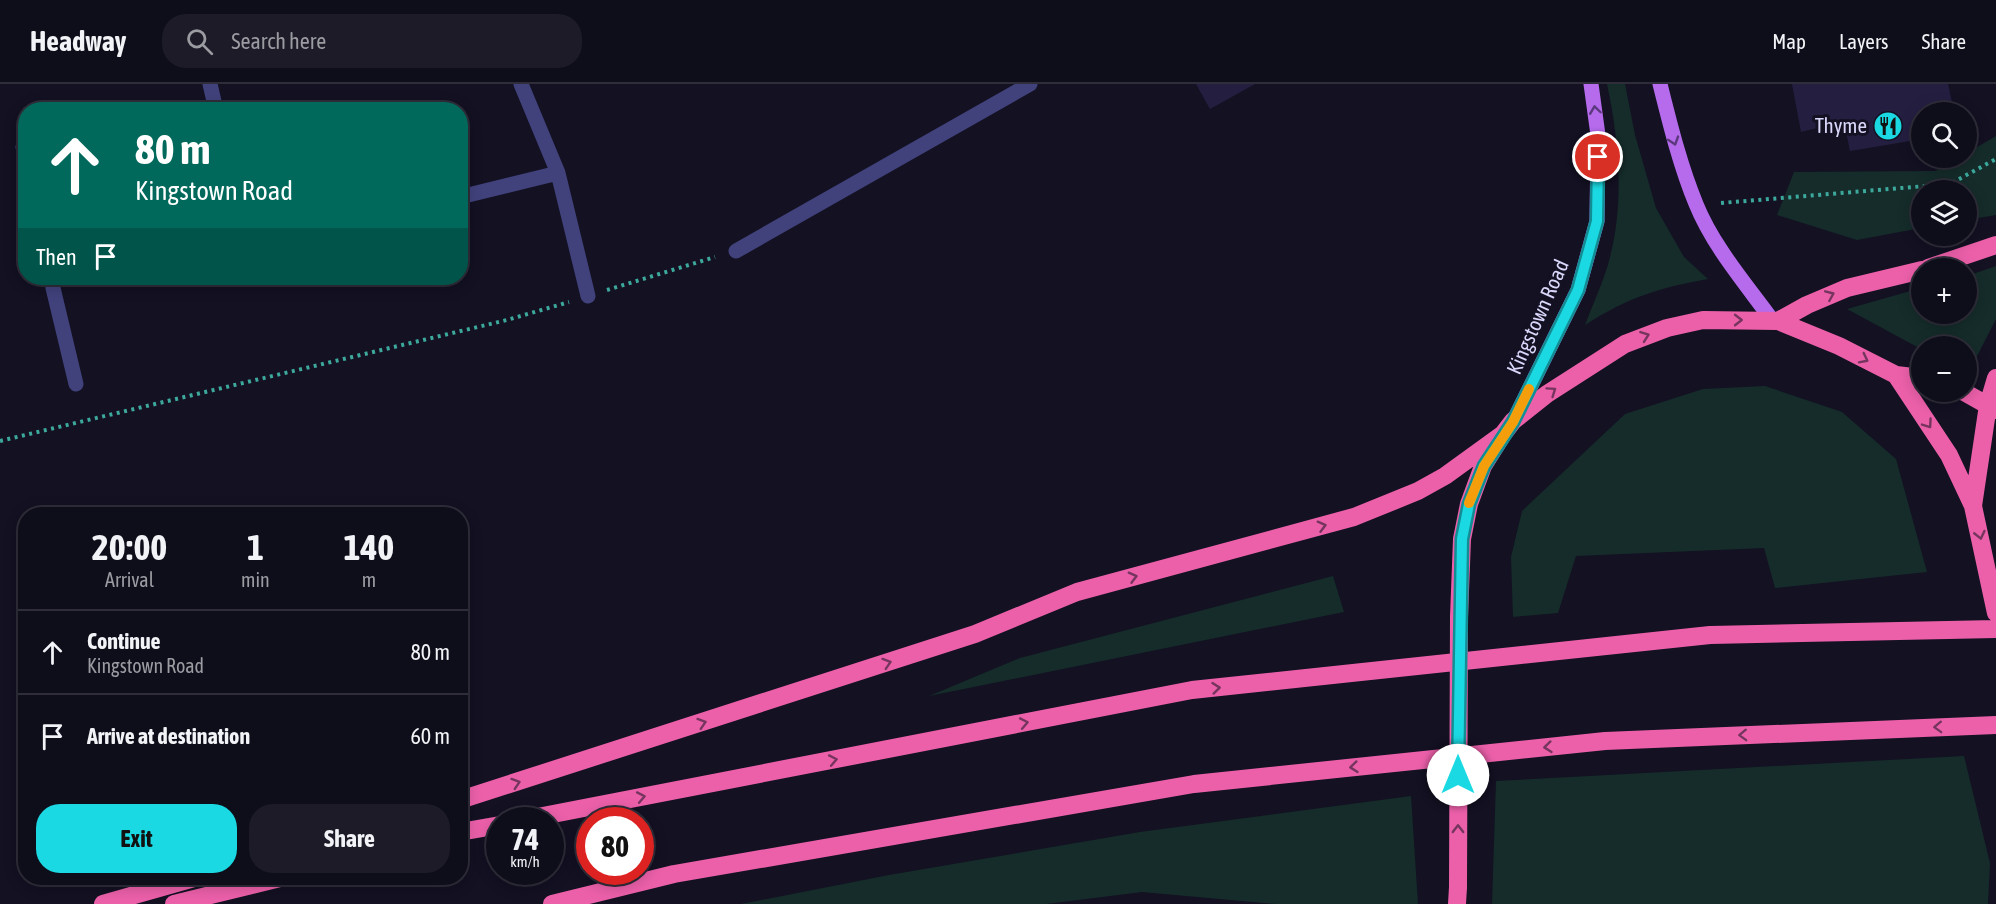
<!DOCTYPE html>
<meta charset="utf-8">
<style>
:root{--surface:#0e0d1a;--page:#1c1b27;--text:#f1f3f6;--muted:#9b9ca2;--line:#2e2d39;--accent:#1bd9e2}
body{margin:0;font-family:"Asap Condensed",sans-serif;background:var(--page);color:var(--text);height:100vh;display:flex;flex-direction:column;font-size:22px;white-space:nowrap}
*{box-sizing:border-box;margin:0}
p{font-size:20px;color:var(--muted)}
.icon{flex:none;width:33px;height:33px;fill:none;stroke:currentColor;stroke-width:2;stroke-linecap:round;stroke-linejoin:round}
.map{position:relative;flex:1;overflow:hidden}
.sheet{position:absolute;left:18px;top:423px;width:450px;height:378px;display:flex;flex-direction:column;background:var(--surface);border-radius:24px;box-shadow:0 3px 15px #0003,0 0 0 2px var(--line)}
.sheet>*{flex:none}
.banner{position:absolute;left:18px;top:18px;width:450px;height:183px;border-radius:24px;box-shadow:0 3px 15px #0003,0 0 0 2px var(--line);background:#00695c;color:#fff;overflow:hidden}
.tools{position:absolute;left:1911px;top:18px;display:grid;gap:12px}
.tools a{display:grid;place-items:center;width:66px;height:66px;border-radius:50%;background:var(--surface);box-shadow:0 3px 15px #0003,0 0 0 2px var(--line);font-size:30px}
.speed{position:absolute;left:486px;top:723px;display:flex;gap:12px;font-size:30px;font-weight:700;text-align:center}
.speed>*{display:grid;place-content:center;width:78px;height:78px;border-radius:50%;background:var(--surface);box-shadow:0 3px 15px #0003,0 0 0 2px var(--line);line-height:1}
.speed small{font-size:15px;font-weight:400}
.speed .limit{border:9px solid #d22;background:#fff;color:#111}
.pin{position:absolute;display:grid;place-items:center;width:51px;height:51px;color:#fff;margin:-26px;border:3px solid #fff;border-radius:50%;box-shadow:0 2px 6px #0007}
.me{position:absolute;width:66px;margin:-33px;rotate:0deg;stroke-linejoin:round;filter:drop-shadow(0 0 4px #0008)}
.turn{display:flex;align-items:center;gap:21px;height:126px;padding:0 18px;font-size:27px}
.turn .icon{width:78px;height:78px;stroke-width:2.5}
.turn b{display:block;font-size:42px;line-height:51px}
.then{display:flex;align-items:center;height:57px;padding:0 18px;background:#0003;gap:12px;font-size:22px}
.eta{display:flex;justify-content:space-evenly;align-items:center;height:102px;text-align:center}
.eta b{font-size:36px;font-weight:700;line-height:42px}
.button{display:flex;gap:12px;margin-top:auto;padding:12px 18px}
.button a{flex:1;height:69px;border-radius:24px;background:var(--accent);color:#111;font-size:24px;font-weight:700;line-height:69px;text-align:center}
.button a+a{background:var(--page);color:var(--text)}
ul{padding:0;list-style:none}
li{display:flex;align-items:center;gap:18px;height:84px;padding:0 18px;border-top:2px solid var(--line)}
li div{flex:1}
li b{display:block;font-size:22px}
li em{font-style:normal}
header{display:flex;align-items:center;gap:36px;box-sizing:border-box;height:84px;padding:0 30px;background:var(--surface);border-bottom:2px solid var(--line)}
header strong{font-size:28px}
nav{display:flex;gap:33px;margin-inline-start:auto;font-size:21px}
.search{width:420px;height:54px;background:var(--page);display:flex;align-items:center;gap:15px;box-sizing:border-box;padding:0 21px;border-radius:24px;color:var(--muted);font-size:22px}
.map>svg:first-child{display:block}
.green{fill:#152c2a}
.building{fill:#241f41}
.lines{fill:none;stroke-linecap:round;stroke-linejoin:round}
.path{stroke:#3da89c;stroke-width:4;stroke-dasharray:3 4.5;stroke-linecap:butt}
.minor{stroke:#41427c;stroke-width:15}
.major{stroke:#b66bed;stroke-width:15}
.highway{stroke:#ec60aa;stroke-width:18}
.highway-bridge{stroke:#ec60aa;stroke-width:18}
.oneway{stroke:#5c397d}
.oneway2{stroke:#75355f}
.route-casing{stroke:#128d93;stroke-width:15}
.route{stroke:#1bd9e2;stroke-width:10}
.slow{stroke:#f59e0b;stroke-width:10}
.labels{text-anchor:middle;stroke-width:6;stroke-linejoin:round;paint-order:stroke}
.poi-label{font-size:21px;fill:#d9d7fa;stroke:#131122;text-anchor:end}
.street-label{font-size:21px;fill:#d9d7fa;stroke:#131122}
</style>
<header>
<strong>Headway</strong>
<div class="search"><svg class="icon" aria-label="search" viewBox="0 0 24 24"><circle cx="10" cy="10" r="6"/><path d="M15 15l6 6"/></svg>Search here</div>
<nav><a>Map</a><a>Layers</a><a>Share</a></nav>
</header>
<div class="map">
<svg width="1996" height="820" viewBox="0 0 1996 820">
<rect width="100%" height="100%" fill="#131122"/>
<path class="green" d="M 1607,0 L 1625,0 L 1635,51 L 1656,124 L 1684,173 L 1708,195 C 1658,204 1629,213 1585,241 C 1592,222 1601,203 1607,184 C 1625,124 1620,61 1607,0 Z
M 1996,52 L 1996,131 L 1967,136 L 1966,106 L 1922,106 L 1921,144 L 1857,156 L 1777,131 L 1794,88 L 1935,87 L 1959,74 L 1966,74 L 1967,69 Z
M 1996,182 L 1996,235 L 1968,290 L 1967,289 L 1966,262 L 1922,262 L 1921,265 L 1847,225 L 1921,204 L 1922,230 L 1966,230 L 1967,192 Z
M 1765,302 L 1842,328 L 1896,375 L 1927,488 L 1775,504 L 1764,464 L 1576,472 L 1558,529 L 1513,533 L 1511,473 L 1522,427 L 1625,330 L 1703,305 Z
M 1333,492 L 1344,528 L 929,612 L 1020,574 Z
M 1964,672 L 1990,779 L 1988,820 L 1492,820 L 1496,697 Z
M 1411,712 L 1418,820 L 1276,820 L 1142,808 L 1046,820 L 741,820 L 889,791 L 1140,748 Z"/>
<path class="building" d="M 1196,0 L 1255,0 L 1210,25 Z
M 1792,0 L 1948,0 L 1954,28 L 1922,28 L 1922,55 L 1850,67 L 1845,43 L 1827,48 L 1825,42 L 1801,48 Z"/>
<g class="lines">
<path class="path" d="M 1721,119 L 1950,100 L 1996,75
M 607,206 L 715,173
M 0,357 L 507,236 L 569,218"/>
<path class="minor" d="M 210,0 L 216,26
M 23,63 L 26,72
M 558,89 L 588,212
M 460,113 L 558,89 L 521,0
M 736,167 L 1030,0
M 53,194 L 53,204 L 76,300"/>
<path class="major" d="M 1660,0 C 1670,40 1680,81 1696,120 C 1713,162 1745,199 1772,236
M 1514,336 L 1578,206 L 1597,137 L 1598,51 L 1591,0"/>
<path class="highway" d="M 1928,184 L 1996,161
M 1778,237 L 1807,221 L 1847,204 L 1922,186
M 1896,291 L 1922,294
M 1964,308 L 1996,326
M 1973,422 L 1988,321 L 1996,294
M 1459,533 L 1462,455 L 1469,420 L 1483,382 L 1503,350 L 1513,337 L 1547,310 L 1625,260 L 1667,244 L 1703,236 L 1778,237 L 1839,262 L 1896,291 L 1949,371 L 1973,422 L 1996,529
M 460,716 L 975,550 L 1077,508 L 1354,433 L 1418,407 L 1445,392 L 1503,350
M 522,736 L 1192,606 L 1710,551 L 1996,545
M 460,748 L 500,741
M 103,820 L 194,794
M 174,820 L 280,794
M 552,820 L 674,790 L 1194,700 L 1605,657 L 1996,641
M 1457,820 L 1458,803"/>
<path class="highway-bridge" d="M 1458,803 L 1459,533"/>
</g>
<defs><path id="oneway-chevron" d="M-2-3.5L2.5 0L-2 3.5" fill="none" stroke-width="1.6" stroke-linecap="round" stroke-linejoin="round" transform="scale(1.5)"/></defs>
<g class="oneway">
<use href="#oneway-chevron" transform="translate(1595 26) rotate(-98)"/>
<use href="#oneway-chevron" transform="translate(1674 57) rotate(72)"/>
</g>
<g class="oneway2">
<use href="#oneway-chevron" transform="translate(1830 211) rotate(-23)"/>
<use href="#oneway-chevron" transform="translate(1738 236)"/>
<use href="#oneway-chevron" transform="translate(1645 252) rotate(-20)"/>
<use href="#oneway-chevron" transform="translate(1864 275) rotate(27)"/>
<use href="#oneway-chevron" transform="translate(1552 307) rotate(-35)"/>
<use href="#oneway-chevron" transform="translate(1928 340) rotate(55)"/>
<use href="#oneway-chevron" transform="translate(1322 442) rotate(-15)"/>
<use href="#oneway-chevron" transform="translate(1980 451) rotate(77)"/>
<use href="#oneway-chevron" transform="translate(1133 493) rotate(-15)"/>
<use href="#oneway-chevron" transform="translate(887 579) rotate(-18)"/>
<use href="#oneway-chevron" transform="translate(1216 604) rotate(-6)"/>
<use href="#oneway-chevron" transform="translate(702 639) rotate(-18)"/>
<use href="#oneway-chevron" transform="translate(1024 639) rotate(-11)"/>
<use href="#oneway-chevron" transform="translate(1938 643) rotate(178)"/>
<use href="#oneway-chevron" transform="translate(1743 651) rotate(178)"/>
<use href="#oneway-chevron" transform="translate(1548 663) rotate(174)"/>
<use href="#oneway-chevron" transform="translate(833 676) rotate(-11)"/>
<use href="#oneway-chevron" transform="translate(1354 683) rotate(174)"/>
<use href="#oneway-chevron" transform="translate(516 699) rotate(-18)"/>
<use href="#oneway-chevron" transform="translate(641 713) rotate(-11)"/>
<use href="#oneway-chevron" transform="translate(1458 745) rotate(-90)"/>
</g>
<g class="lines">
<g class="route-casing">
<path id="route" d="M 1458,691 L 1462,455 L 1469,420 L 1484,382 L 1513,338 L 1578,206 L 1597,137 L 1598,73"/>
</g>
<use href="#route" class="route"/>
<path class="slow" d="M 1469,419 L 1484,382 L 1513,338 L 1529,305"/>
</g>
<defs>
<g id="restaurant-disc" transform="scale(1.5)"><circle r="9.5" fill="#1bd9e2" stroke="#131122"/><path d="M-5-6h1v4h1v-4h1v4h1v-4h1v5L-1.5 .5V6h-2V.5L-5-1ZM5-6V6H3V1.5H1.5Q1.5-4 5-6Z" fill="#111"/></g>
</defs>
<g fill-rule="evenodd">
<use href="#restaurant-disc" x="1888" y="42"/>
</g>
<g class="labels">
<g class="poi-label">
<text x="1867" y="49">Thyme</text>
</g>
<g class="street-label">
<text transform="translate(1538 233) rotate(-66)" y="7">Kingstown Road</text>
</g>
</g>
</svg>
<div class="tools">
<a><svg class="icon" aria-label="search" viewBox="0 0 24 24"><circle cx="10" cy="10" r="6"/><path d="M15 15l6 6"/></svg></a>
<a><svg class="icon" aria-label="layers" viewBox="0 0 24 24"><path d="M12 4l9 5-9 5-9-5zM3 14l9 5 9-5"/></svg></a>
<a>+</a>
<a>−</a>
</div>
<div class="speed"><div>74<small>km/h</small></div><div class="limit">80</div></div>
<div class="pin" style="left:1598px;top:73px;background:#d93025"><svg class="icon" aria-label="arrive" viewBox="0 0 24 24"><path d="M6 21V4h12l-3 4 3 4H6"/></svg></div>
<svg class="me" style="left:1458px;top:691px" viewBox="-20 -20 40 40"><circle r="19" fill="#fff"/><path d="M0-13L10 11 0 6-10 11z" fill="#1bd9e2"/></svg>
<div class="banner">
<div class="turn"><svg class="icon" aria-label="ahead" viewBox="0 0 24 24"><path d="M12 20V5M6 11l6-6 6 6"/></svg><div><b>80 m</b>Kingstown Road</div></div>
<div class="then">Then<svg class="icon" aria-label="arrive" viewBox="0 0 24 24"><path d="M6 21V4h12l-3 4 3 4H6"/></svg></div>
</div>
<section class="sheet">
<div class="eta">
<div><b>20:00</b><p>Arrival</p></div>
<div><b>1</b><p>min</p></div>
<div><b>140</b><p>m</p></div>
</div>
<ul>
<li><svg class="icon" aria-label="ahead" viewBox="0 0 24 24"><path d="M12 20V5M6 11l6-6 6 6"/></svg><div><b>Continue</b><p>Kingstown Road</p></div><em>80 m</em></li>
<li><svg class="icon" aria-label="arrive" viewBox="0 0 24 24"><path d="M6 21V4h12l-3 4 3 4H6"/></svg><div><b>Arrive at destination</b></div><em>60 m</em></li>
</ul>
<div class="button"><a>Exit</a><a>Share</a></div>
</section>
</div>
